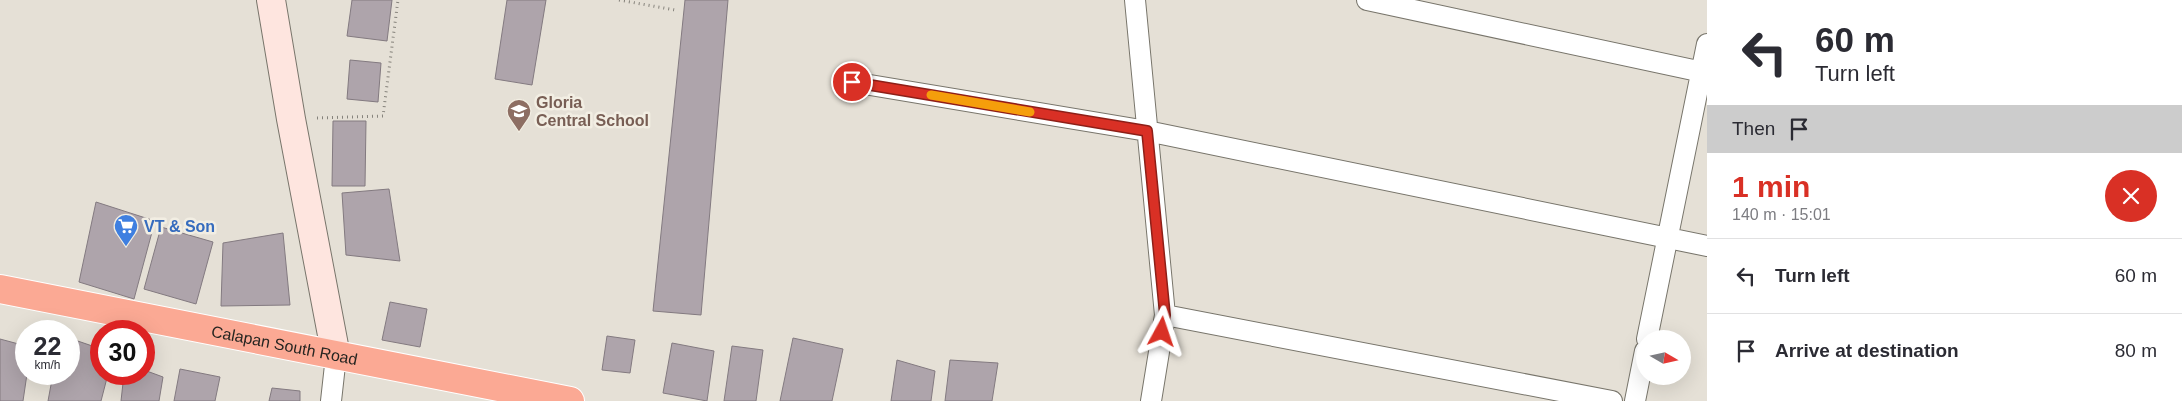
<!DOCTYPE html>
<meta charset="utf-8">
<style>
:root{--surface:#fff;--page:#f2f2f3;--text:#2b2b33;--muted:#7c7c81;--line:#e1e1e2;--accent:#d93025}
body{margin:0;font-family:Arial,sans-serif;background:var(--page);color:var(--text);height:100vh;display:flex;flex-direction:column;font-size:19px;white-space:nowrap}
*{box-sizing:border-box;margin:0}
p{font-size:16px;color:var(--muted)}
.icon{flex:none;width:28px;height:28px;fill:none;stroke:currentColor;stroke-width:2;stroke-linecap:round;stroke-linejoin:round}
.map{position:relative;flex:1;overflow:hidden}
.details{display:flex;flex-direction:column;background:var(--surface);width:475px}
.details>*{flex:none}
.top-card{background:#fff;color:var(--text);overflow:hidden}
.needle{width:32px;rotate:99deg}
.fabs{position:absolute;left:1636px;top:330px;display:grid;gap:10px}
.fabs a{display:grid;place-items:center;width:55px;height:55px;border-radius:50%;background:var(--surface);box-shadow:0 5px 20px #0002;font-size:25px}
.speed{position:absolute;left:15px;top:320px;display:flex;gap:10px;font-size:25px;font-weight:700;text-align:center}
.speed>*{display:grid;place-content:center;width:65px;height:65px;border-radius:50%;background:var(--surface);box-shadow:0 5px 20px #0002;line-height:1}
.speed small{font-size:12px;font-weight:400}
.speed .limit{border:8px solid #d22;background:#fff;color:#111}
.pin{position:absolute;display:grid;place-items:center;width:42px;height:42px;color:#fff;margin:-21px;border:2px solid #fff;border-radius:50%;box-shadow:0 1px 5px #0007}
.me{position:absolute;width:55px;margin:-28px;rotate:5deg;stroke-linejoin:round;filter:drop-shadow(0 0 4px #0008)}
.turn{display:flex;align-items:center;gap:18px;height:105px;padding:0 25px;font-size:22px}
.turn .icon{width:65px;height:65px;stroke-width:2.5}
.turn b{display:block;font-size:35px;line-height:42px}
.then{display:flex;align-items:center;height:48px;padding:0 25px;background:#0003;gap:10px;font-size:19px}
.round{display:grid;place-items:center;flex:none;width:52px;height:52px;border-radius:26px;background:var(--page)}
.overview{display:flex;align-items:center;justify-content:space-between;height:85px;padding:0 25px}
h1{font-size:30px;font-weight:700;line-height:38px;color:var(--accent)}
ul{padding:0;list-style:none}
li{display:flex;align-items:center;gap:15px;height:75px;padding:0 25px;border-top:1px solid var(--line)}
li div{flex:1}
li b{display:block;font-size:19px}
li em{font-style:normal}
main{display:flex;flex:1;min-height:0}
.map>svg:first-child{display:block}
.building{fill:#aea4ab;stroke:#837a80}
.lines{fill:none;stroke-linecap:round;stroke-linejoin:round}
.street-casing{stroke:#78756b;stroke-width:22}
.secondary-casing{stroke:#78756b;stroke-width:30}
.highway-casing{stroke:#fff;stroke-width:30}
.path{stroke:#85827b;stroke-width:3;stroke-dasharray:1 4;stroke-linecap:butt}
.street{stroke:#fff;stroke-width:20}
.secondary{stroke:#fee5df;stroke-width:28}
.highway{stroke:#fba994;stroke-width:28}
.route-casing{stroke:#8d1f18;stroke-width:12}
.route{stroke:#d93025;stroke-width:9}
.slow{stroke:#f59e0b;stroke-width:9}
.labels{text-anchor:middle;stroke-width:5;stroke-linejoin:round;paint-order:stroke}
.education-label{font-size:16px;font-weight:bold;fill:#785e54;stroke:#f2eee3;text-anchor:start}
.shop-label{font-size:16px;font-weight:bold;fill:#366cbe;stroke:#f2eee3;text-anchor:start}
.street-label{font-size:16px;fill:#262521;stroke:#f2eee3}
</style>
<main>
<div class="map">
<svg width="1707" height="401" viewBox="0 0 1707 401">
<rect width="100%" height="100%" fill="#e5e0d6"/>
<path class="building" d="M 352,0 L 392,0 L 387,41 L 347,36 Z
M 507,0 L 546,0 L 532,85 L 495,79 Z
M 685,0 L 728,0 L 701,315 L 653,311 Z
M 350,60 L 381,63 L 378,102 L 347,99 Z
M 333,121 L 366,121 L 365,186 L 332,186 Z
M 389,189 L 400,261 L 346,255 L 342,193 Z
M 96,202 L 155,221 L 134,299 L 79,282 Z
M 161,227 L 213,242 L 196,304 L 144,289 Z
M 283,233 L 290,305 L 221,306 L 223,243 Z
M 390,302 L 427,309 L 420,347 L 382,340 Z
M 607,336 L 635,340 L 630,373 L 602,370 Z
M 69,338 L 101,349 L 101,374 L 108,374 L 101,401 L 48,401 L 53,374 L 69,374 Z
M 793,338 L 843,349 L 832,401 L 780,401 Z
M 0,339 L 26,346 L 27,374 L 23,401 L 0,401 Z
M 672,343 L 714,351 L 707,401 L 663,393 Z
M 732,346 L 763,350 L 756,401 L 724,401 Z
M 897,360 L 935,371 L 931,401 L 891,401 Z
M 950,360 L 998,363 L 992,401 L 945,401 Z
M 180,369 L 220,377 L 215,401 L 174,401 Z
M 144,370 L 163,377 L 159,401 L 121,401 L 124,374 L 144,374 Z
M 272,388 L 300,391 L 300,401 L 269,401 Z"/>
<g class="lines">
<g class="street-casing">
<path id="street" d="M 1135,0 L 1165,315 L 1151,401
M 1367,0 L 1707,73
M 852,82 L 1147,131 L 1707,246
M 1165,315 L 1612,401
M 1647,339 L 1707,44
M 331,401 L 336,356
M 1635,401 L 1645,351"/>
</g>
<g class="secondary-casing">
<path id="secondary" d="M 271,0 L 291,119 L 336,356"/>
</g>
<g class="highway-casing">
<g id="highway">
<path id="s1" d="M 0,289 L 570,401"/>
</g>
</g>
<path class="path" d="M 619,0 L 675,10
M 317,118 L 383,116 L 398,0"/>
<use href="#street" class="street"/>
<use href="#secondary" class="secondary"/>
<use href="#highway" class="highway"/>
</g>
<g class="lines">
<g class="route-casing">
<path id="route" d="M 852,82 L 1147,131 L 1165,315 L 1162,332"/>
</g>
<use href="#route" class="route"/>
<path class="slow" d="M 931,95 L 1030,112"/>
</g>
<defs>
<g id="school-pin" transform="scale(1.25)"><path d="M0 17L-7.5 6A9.5 9.5 0 1 1 7.5 6Z" fill="#8d6e63" stroke="#f2eee3"/><path d="M0-5L7-2L0 1L-7-2ZM-4 1L0 2.5L4 1V4Q0 6-4 4Z" fill="#fff"/></g>
<g id="supermarket-pin" transform="scale(1.25)"><path d="M0 17L-7.5 6A9.5 9.5 0 1 1 7.5 6Z" fill="#3f7fe0" stroke="#f2eee3"/><path d="M-6-5.5h2.5l.6 2H6L4.5 2H-2.5L-4.4-4H-6ZM-1.5 3.2a1.3 1.3 0 1 0 .1 0ZM3 3.2a1.3 1.3 0 1 0 .1 0Z" fill="#fff"/></g>
</defs>
<g fill-rule="evenodd">
<use href="#school-pin" x="519" y="111"/>
<use href="#supermarket-pin" x="126" y="226"/>
</g>
<g class="labels">
<g class="education-label">
<text x="536" y="108">Gloria<tspan x="536" dy="18">Central School</tspan></text>
</g>
<g class="shop-label">
<text x="144" y="232">VT &amp; Son</text>
</g>
<g class="street-label">
<text dy="6" stroke="none"><textPath href="#s1" startOffset="290">Calapan South Road</textPath></text>
</g>
</g>
</svg>
<div class="fabs">
<a><svg class="needle" viewBox="-14 -14 28 28"><path d="M0-13l5 13h-10z" fill="#e53935"/><path d="M0 13l5-13h-10z" fill="#7c7c81"/></svg></a>
</div>
<div class="speed"><div>22<small>km/h</small></div><div class="limit">30</div></div>
<div class="pin" style="left:852px;top:82px;background:#d93025"><svg class="icon" aria-label="arrive" viewBox="0 0 24 24"><path d="M6 21V4h12l-3 4 3 4H6"/></svg></div>
<svg class="me" style="left:1162px;top:332px" viewBox="-20 -20 40 40"><path d="M0-17L14 15 0 8-14 15z" fill="#d93025" stroke="#fff" stroke-width="4"/></svg>
</div>
<section class="details">
<div class="top-card">
<div class="turn"><svg class="icon" aria-label="left" viewBox="0 0 24 24"><path d="M17 20v-9H6M10 6l-5 5 5 5"/></svg><div><b>60 m</b>Turn left</div></div>
<div class="then">Then<svg class="icon" aria-label="arrive" viewBox="0 0 24 24"><path d="M6 21V4h12l-3 4 3 4H6"/></svg></div>
</div>
<div class="overview"><div><h1>1 min</h1><p>140 m · 15:01</p></div><a class="round" style="background:#d93025;color:#fff"><svg class="icon" aria-label="close" viewBox="0 0 24 24"><path d="M6 6l12 12M18 6L6 18"/></svg></a></div>
<ul>
<li><svg class="icon" aria-label="left" viewBox="0 0 24 24"><path d="M17 20v-9H6M10 6l-5 5 5 5"/></svg><div><b>Turn left</b></div><em>60 m</em></li>
<li><svg class="icon" aria-label="arrive" viewBox="0 0 24 24"><path d="M6 21V4h12l-3 4 3 4H6"/></svg><div><b>Arrive at destination</b></div><em>80 m</em></li>
</ul>
</section>
</main>
